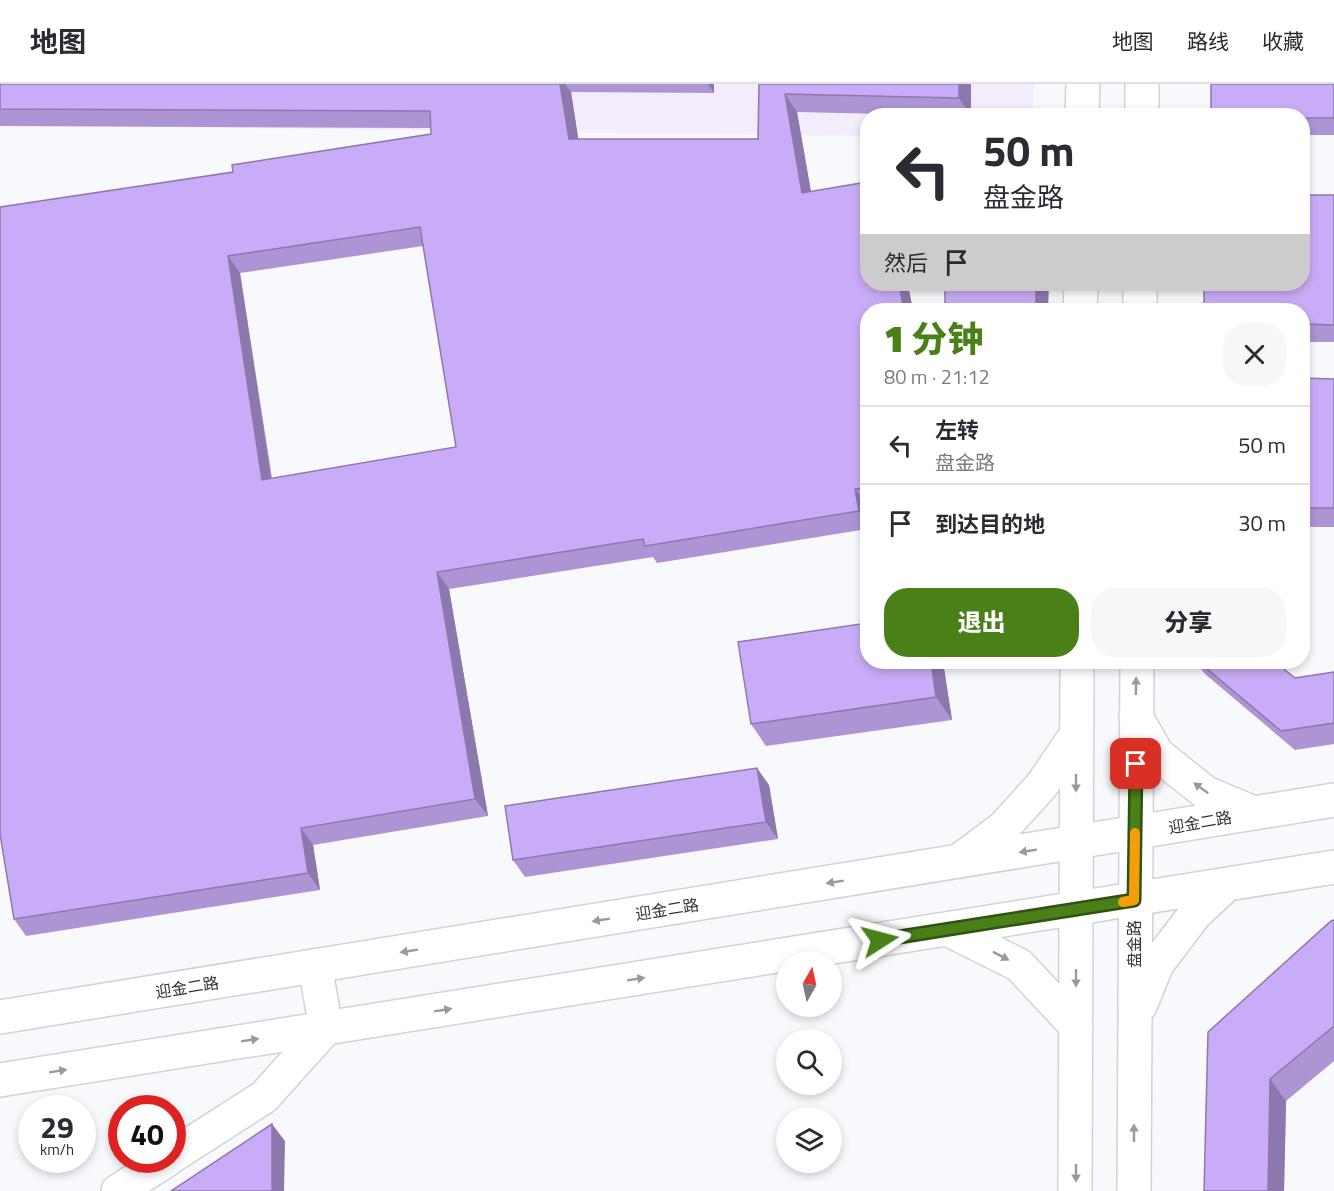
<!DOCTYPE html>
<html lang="zh">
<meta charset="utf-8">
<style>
:root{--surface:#fff;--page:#f7f7f7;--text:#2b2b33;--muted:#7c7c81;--line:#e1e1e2;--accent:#498017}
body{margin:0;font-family:"Titillium Web","Noto Sans SC",sans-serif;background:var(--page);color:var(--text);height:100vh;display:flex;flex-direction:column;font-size:22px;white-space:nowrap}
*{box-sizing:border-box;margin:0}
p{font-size:20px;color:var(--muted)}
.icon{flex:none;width:33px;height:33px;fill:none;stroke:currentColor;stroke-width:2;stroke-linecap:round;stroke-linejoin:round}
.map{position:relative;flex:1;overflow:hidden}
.panel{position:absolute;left:860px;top:219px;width:450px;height:366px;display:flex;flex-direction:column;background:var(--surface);border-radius:24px;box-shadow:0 3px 9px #0003}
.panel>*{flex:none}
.top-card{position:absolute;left:860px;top:24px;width:450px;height:183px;border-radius:24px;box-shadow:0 3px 9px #0003;background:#fff;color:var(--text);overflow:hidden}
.needle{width:39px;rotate:9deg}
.fabs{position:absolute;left:776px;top:867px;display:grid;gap:12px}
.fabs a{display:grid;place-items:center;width:66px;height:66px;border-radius:50%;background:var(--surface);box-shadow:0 3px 9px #0003;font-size:30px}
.speed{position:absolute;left:18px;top:1011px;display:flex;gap:12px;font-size:30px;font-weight:700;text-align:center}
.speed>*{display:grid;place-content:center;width:78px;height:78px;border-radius:50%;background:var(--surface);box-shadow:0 3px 9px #0003;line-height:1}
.speed small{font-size:15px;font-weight:400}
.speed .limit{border:9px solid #d22;background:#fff;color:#111}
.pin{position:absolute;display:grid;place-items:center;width:51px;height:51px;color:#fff;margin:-26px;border-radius:12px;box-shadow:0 3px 9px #0006}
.me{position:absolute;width:66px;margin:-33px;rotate:81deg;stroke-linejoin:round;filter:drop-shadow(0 0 4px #0008)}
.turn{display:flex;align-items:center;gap:21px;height:126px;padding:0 24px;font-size:27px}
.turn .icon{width:78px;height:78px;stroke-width:2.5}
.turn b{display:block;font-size:42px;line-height:51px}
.then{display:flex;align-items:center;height:57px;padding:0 24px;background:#0003;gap:12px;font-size:22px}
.round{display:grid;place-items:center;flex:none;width:63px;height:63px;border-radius:24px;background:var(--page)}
.headline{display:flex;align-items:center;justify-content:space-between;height:102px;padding:0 24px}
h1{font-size:36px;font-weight:800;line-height:45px;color:var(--accent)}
.button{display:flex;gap:12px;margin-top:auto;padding:12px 24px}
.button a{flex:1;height:69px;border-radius:24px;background:var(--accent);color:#fff;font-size:24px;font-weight:800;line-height:69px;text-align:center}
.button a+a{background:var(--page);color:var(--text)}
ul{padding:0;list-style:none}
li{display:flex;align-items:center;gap:18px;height:78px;padding:0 24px;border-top:2px solid var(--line)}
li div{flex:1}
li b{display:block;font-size:22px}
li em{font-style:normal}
header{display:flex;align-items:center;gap:36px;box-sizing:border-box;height:84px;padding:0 30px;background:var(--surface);border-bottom:2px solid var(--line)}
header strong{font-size:28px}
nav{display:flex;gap:33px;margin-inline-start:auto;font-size:21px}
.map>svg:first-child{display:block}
.industrial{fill:#f2ecfd}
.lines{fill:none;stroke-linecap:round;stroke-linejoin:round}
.street-casing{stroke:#d0d2d4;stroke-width:36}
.secondary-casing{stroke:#d0d2d4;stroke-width:36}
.street{stroke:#fff;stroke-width:33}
.secondary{stroke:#fff;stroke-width:33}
.wall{fill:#ad94d4;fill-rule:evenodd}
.shaded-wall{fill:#8d78ad}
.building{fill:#c9acf7;stroke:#8d78ad;stroke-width:1.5;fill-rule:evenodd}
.oneway{fill:#9a9a9a}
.route-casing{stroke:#2f530f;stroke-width:15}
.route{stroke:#498017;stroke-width:10}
.slow{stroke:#f59e0b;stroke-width:10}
.labels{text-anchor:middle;stroke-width:5;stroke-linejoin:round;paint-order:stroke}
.street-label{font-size:16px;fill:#343536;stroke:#fff}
</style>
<header>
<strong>地图</strong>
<nav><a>地图</a><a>路线</a><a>收藏</a></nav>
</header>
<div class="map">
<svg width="1334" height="1107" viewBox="0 0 1334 1107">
<rect width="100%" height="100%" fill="#f8f9fc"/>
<path class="industrial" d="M 0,0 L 1034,0 L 1033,31 L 867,32 L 867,52 L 0,41 Z"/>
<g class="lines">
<g class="street-casing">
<path id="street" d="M 172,1072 L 264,1013 L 326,944 L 315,882
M 118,1107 L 167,1076"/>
</g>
<g class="secondary-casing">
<path id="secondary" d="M 1082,32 L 1083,0
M 1142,32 L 1142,0
M 1080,226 L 1081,200
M 1140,226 L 1140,200
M 1136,633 L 1157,670 L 1206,709 L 1254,729
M 960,776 L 1003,744 L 1042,701 L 1076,651
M 949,846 L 1019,881 L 1076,942
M 1140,922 L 1157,880 L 1195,830 L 1226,801
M 0,933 L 1334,716
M 0,996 L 1334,783
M 1075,1107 L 1077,578
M 1134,1107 L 1137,578"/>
</g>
<use href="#street" class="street"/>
<use href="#secondary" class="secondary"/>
</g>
<path class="wall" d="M 0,0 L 714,0 L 714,9 L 571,8 L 578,55 L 758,55 L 759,0 L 971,0 L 971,32 L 797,28 L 811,107 L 867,226 L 867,445 L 657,479 L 653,473 L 449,505 L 488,732 L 313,761 L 320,806 L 26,852 L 14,835 L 233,88 L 431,50 L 431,44 L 0,42 ZM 423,162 L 456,363 L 272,394 L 240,189 Z
M 1334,0 L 1334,51 L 1302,51 L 1302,32 Z
M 1334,111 L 1334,258 L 1302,258 L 1302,226 Z
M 1302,294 L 1334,295 L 1334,443 L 1302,443 Z
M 867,578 L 943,578 L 952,636 L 766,662 L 751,640 Z
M 1196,578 L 1275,578 L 1295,594 L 1334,588 L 1334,660 L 1295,666 L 1205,590 Z
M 769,701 L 778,755 L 525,793 L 513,776 Z
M 1334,836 L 1334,977 L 1286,1017 L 1284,1107 L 1204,1107 Z"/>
<path class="shaded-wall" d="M 560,0 L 565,0 L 571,8 L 581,72 L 569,55 Z
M 708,0 L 714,0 L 714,9 Z
M 959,0 L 971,0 L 971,32 L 959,14 Z
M 785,10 L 797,28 L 814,126 L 802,109 Z
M 228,172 L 240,189 L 274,413 L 262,396 Z
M 899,200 L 908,200 L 913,226 L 904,226 Z
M 1036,200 L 1049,200 L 1048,226 L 1036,226 Z
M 855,405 L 867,422 L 867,439 L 859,427 Z
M 437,488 L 449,505 L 488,732 L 475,715 Z
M 931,578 L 943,578 L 952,636 L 936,613 Z
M 757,684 L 769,701 L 778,755 L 766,738 Z
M 301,744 L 313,761 L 320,806 L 308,789 Z
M 1270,995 L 1286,1017 L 1284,1107 L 1268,1107 Z
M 272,1040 L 285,1057 L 284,1107 L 272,1107 Z"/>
<path class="building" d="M 0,0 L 560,0 L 569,55 L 758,55 L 759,0 L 959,0 L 959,14 L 785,10 L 802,109 L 867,98 L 867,200 L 899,200 L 904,226 L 867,226 L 867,403 L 855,405 L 859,427 L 645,462 L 643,455 L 437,488 L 475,715 L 301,744 L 308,789 L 14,835 L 0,750 L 0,123 L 233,88 L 232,81 L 431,50 L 430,27 L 0,25 ZM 420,143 L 456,363 L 262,396 L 228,172 Z
M 1211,0 L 1334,0 L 1334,34 L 1302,34 L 1302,32 L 1211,32 Z
M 1302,111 L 1334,111 L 1334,241 L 1302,240 L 1302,226 L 1204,226 L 1204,200 L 1302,200 Z
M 945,200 L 1036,200 L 1036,226 L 945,226 Z
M 1302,294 L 1334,295 L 1334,424 L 1302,424 Z
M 867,539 L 867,578 L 931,578 L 936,613 L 751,640 L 738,558 Z
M 1199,578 L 1275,578 L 1295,594 L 1334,588 L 1334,639 L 1281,647 Z
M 757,684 L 766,738 L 513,776 L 505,722 Z
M 1334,836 L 1334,942 L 1270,995 L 1268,1107 L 1204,1107 L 1208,948 L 1331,837 Z
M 272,1040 L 272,1107 L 171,1107 Z"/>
<defs><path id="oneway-solid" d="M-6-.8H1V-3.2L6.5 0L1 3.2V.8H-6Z" transform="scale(1.5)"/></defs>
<g class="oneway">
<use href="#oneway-solid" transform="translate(1136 602) rotate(-89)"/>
<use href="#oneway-solid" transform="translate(1076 699) rotate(90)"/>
<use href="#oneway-solid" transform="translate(1201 704) rotate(-144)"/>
<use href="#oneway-solid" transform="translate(1028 767) rotate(171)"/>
<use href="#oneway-solid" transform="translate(835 798) rotate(171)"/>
<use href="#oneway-solid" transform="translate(601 836) rotate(171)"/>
<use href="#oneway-solid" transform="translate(409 867) rotate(171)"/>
<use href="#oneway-solid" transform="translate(1001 872) rotate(27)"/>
<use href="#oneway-solid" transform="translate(1076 894) rotate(90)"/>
<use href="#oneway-solid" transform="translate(636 895) rotate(-9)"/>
<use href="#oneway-solid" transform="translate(443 926) rotate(-9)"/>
<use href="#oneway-solid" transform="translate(250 956) rotate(-9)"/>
<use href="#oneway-solid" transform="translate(58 987) rotate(-9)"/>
<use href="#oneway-solid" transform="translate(1134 1049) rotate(-90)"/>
<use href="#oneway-solid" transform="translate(1076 1089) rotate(90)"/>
</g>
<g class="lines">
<g class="route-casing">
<path id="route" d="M 880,856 L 1134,816 L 1136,680"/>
</g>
<use href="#route" class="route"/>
<path class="slow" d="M 1123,818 L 1134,816 L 1135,749"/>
</g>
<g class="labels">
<g class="street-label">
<text transform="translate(1200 738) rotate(-10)" y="6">迎金二路</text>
<text transform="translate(667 825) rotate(-9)" y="6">迎金二路</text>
<text transform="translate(1134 860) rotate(-90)" y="6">盘金路</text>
<text transform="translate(187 903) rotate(-9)" y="6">迎金二路</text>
</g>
</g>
</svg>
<div class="fabs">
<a><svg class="needle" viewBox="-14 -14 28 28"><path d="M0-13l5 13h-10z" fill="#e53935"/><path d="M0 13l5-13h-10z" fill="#7c7c81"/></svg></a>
<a><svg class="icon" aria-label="search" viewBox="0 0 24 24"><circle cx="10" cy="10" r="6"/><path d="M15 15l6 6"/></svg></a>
<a><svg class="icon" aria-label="layers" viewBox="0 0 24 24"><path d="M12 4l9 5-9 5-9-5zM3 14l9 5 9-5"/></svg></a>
</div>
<div class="speed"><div>29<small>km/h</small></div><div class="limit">40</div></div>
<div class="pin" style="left:1136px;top:680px;background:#d93025"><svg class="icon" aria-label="arrive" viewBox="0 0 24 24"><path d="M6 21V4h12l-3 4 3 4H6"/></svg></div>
<svg class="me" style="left:880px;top:856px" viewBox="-20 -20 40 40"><path d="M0-17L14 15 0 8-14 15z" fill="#498017" stroke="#fff" stroke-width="4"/></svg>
<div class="top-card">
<div class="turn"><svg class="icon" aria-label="left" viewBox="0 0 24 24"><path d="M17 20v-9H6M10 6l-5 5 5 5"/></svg><div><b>50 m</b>盘金路</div></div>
<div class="then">然后<svg class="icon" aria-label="arrive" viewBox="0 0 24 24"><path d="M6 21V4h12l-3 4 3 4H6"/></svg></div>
</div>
<section class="panel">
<div class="headline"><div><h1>1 分钟</h1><p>80 m · 21:12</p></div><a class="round"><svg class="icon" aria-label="close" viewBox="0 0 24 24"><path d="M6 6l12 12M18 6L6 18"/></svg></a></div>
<ul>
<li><svg class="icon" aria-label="left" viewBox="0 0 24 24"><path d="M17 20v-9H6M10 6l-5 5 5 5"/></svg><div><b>左转</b><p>盘金路</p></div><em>50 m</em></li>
<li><svg class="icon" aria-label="arrive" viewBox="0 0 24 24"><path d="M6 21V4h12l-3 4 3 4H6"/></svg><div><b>到达目的地</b></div><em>30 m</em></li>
</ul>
<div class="button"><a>退出</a><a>分享</a></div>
</section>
</div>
